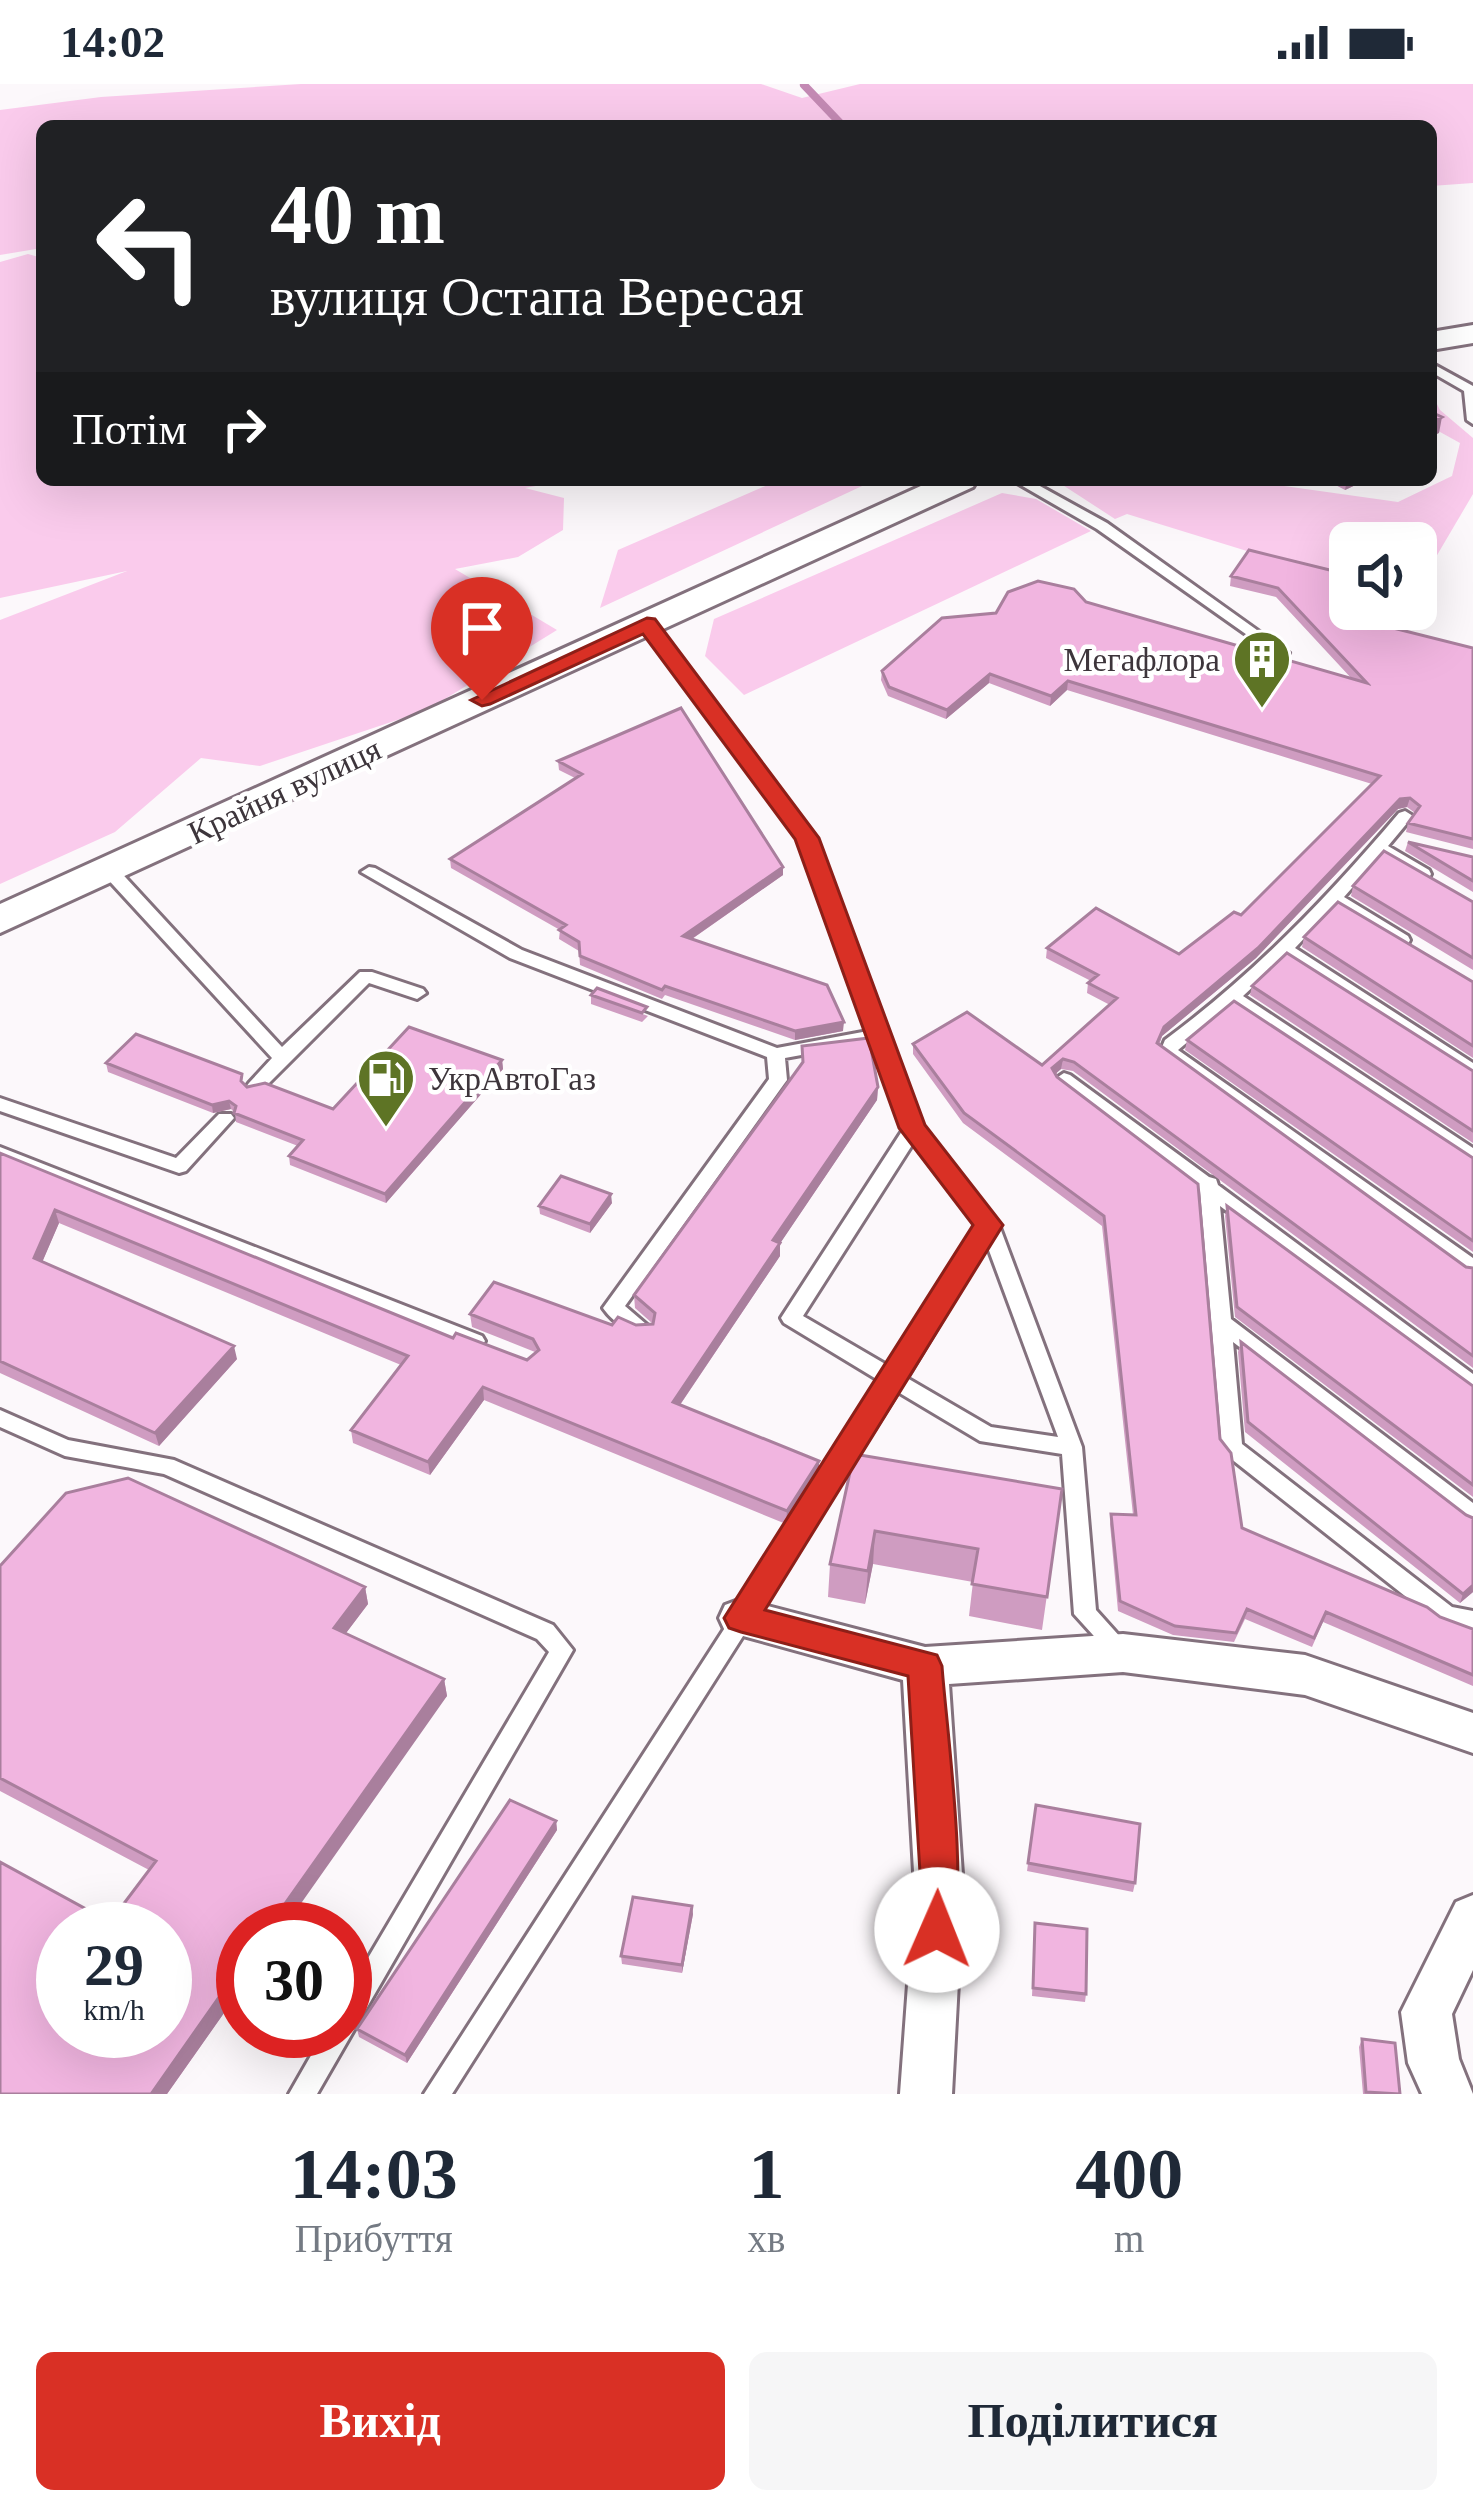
<!DOCTYPE html>
<html lang="uk">
<meta charset="utf-8">
<style>
:root{--surface:#fff;--page:#f6f6f7;--text:#1f2937;--muted:#747a83;--accent:#d93025}
body{margin:0;font-family:Georgia,serif;background:var(--page);color:var(--text);height:100vh;display:flex;flex-direction:column;font-size:45px;white-space:nowrap}
*{box-sizing:border-box;margin:0}
p{font-size:39px;color:var(--muted)}
.icon{flex:none;width:66px;height:66px;fill:none;stroke:currentColor;stroke-width:2;stroke-linecap:round;stroke-linejoin:round}
.map{position:relative;height:2010px;overflow:hidden}
.drawer{display:flex;flex-direction:column;background:var(--surface);flex:1}
.drawer>*{flex:none}
.hud{position:absolute;left:36px;top:36px;width:1401px;height:366px;border-radius:18px;box-shadow:0 12px 48px #0002;background:#202124;color:#fff;overflow:hidden}
.tools{position:absolute;left:1329px;top:438px;display:grid;gap:24px}
.tools a{display:grid;place-items:center;width:108px;height:108px;border-radius:18px;background:var(--surface);box-shadow:0 12px 48px #0002;font-size:60px}
.speed{position:absolute;left:36px;top:1818px;display:flex;gap:24px;font-size:60px;font-weight:700;text-align:center}
.speed>*{display:grid;place-content:center;width:156px;height:156px;border-radius:50%;background:var(--surface);box-shadow:0 12px 48px #0002;line-height:1}
.speed small{font-size:30px;font-weight:400}
.speed .limit{border:18px solid #d22;background:#fff;color:#111}
.pin{position:absolute;display:grid;place-items:center;width:102px;height:102px;color:#fff;margin:-123px -51px;border-radius:50% 50% 50% 0;rotate:-45deg;box-shadow:0 0 12px #0007}
.pin .icon{rotate:45deg}
.me{position:absolute;width:132px;margin:-66px;rotate:1deg;stroke-linejoin:round;filter:drop-shadow(0 0 9px #0008)}
.turn{display:flex;align-items:center;gap:42px;height:252px;padding:0 36px;font-size:54px}
.turn .icon{width:156px;height:156px;stroke-width:2.5}
.turn b{display:block;font-size:84px;line-height:102px}
.then{display:flex;align-items:center;height:114px;padding:0 36px;background:#0003;gap:24px;font-size:45px}
.eta{display:flex;justify-content:space-evenly;align-items:center;height:204px;text-align:center}
.eta b{font-size:72px;font-weight:600;line-height:84px}
.button{display:flex;gap:24px;margin-top:auto;padding:24px 36px}
.button a{flex:1;height:138px;border-radius:18px;background:var(--accent);color:#fff;font-size:48px;font-weight:600;line-height:138px;text-align:center}
.button a+a{background:var(--page);color:var(--text)}
.status{display:flex;justify-content:space-between;align-items:center;height:84px;padding:0 60px;background:var(--surface);direction:ltr}
.status svg{height:33px;fill:currentColor}
.map>svg:first-child{display:block}
.green{fill:#facbec}
.lines{fill:none;stroke-linecap:round;stroke-linejoin:round}
.stream{stroke:#c48ab4;stroke-width:8}
.service-casing{stroke:#83717d;stroke-width:6}
.minor-casing{stroke:#83717d;stroke-width:6}
.tertiary-casing{stroke:#83717d;stroke-width:6}
.service{fill:#fff;fill-rule:evenodd}
.minor{fill:#fff;fill-rule:evenodd}
.tertiary{fill:#fff;fill-rule:evenodd}
.wall{fill:#cf9cc1}
.shaded-wall{fill:#a97f9d}
.building{fill:#f1b5e0;stroke:#a97f9d;stroke-width:3;fill-rule:evenodd}
.route{fill:#d93025;stroke:#8d1f18;stroke-width:3}
.labels{text-anchor:middle;stroke-width:9;stroke-linejoin:round;paint-order:stroke}
.poi-label{font-size:33px;fill:#3d353b;stroke:#fff;text-anchor:end}
.street-label{font-size:33px;fill:#3d353b;stroke:#fff}
</style>
<div class="status"><b>14:02</b><svg viewBox="0 0 49 12"><path d="M0 12V9h3v3zM5 12V6h3v6zM10 12V3h3v9zM15 12V0h3v12zM26 1h20v11H26zM47 4h2v5h-2z"/></svg></div>
<div class="map">
<svg width="1473" height="2010" viewBox="0 0 1473 2010">
<rect width="100%" height="100%" fill="#fcf8fb"/>
<path class="green" d="M 301,0 L 761,0 L 802,14 L 860,0 L 1473,0 L 1473,99 L 1431,102 L 1431,42 L 42,42 L 42,164 L 0,171 L 0,26 L 101,13 Z
M 28,170 L 42,174 L 42,396 L 568,396 L 525,404 L 564,414 L 563,446 L 518,473 L 455,485 L 557,546 L 427,626 L 260,682 L 201,674 L 115,748 L 0,800 L 0,536 L 127,487 L 0,514 L 0,178 Z
M 1431,308 L 1440,326 L 1473,354 L 1473,410 L 1416,507 L 1416,459 L 1350,459 L 1350,499 L 1127,430 L 1115,435 L 1055,396 L 1242,396 L 1398,418 L 1452,392 L 1460,359 L 1431,343 Z
M 779,396 L 875,396 L 600,524 L 618,466 Z
M 1002,409 L 1036,415 L 1091,447 L 744,611 L 705,572 L 714,535 Z"/>
<g class="lines">
<path class="stream" d="M 804,1 L 843,42"/>
<g class="service-casing">
<path id="service" d="M 1431,279 L 1473,302 L 1473,340 L 1467,336 L 1464,307 L 1431,288 Z
M 1012,396 L 1029,396 L 1107,439 L 1289,569 L 1282,573 L 1277,572 L 1097,445 Z
M 647,536 L 652,537 L 814,754 L 921,1042 L 999,1141 L 1082,1363 L 1096,1526 L 1131,1565 L 1128,1572 L 1120,1575 L 1112,1572 L 1074,1530 L 1062,1370 L 980,1357 L 898,1308 L 452,2010 L 424,2010 L 883,1299 L 784,1239 L 781,1234 L 904,1044 L 872,958 L 785,974 L 787,996 L 784,1000 L 625,1222 L 653,1246 L 650,1251 C 634,1255 612,1237 603,1224 L 769,995 L 767,973 L 510,874 L 361,788 L 369,783 L 375,784 L 522,866 L 777,964 L 868,947 L 798,754 L 640,540 ZM 914,1058 L 979,1142 L 892,1284 L 803,1232 ZM 987,1161 L 1058,1353 L 991,1343 L 907,1294 Z
M 1405,727 L 1413,732 L 1388,762 L 1429,786 L 1431,790 L 1429,794 L 1417,794 L 1381,771 L 1344,813 L 1408,852 L 1410,856 L 1408,860 L 1396,860 L 1335,822 L 1295,864 L 1473,979 L 1473,993 L 1285,873 L 1243,912 L 1473,1064 L 1473,1080 L 1232,921 L 1178,966 L 1473,1174 L 1473,1191 L 1466,1189 L 1160,968 L 1165,956 C 1254,890 1328,813 1399,729 Z
M 109,781 L 115,782 L 282,963 L 360,888 L 372,888 L 423,905 L 426,909 L 417,915 L 369,899 L 261,1007 L 249,1007 L 246,1003 L 249,999 L 272,974 L 103,790 L 101,786 Z
M 1064,989 L 1070,991 L 1209,1093 L 1216,1095 L 1218,1101 L 1473,1290 L 1473,1309 L 1466,1307 L 1220,1122 L 1231,1235 L 1473,1419 L 1473,1440 L 1465,1437 L 1233,1258 L 1242,1360 L 1452,1523 L 1473,1527 L 1473,1545 L 1438,1538 L 1225,1370 L 1222,1364 L 1200,1107 L 1058,999 L 1055,995 Z
M 0,1014 L 176,1074 L 219,1030 L 231,1030 L 234,1034 L 186,1087 L 179,1089 L 0,1027 Z
M 0,1063 L 482,1252 L 485,1257 L 482,1262 L 468,1262 L 0,1076 Z
M 0,1326 L 68,1356 L 174,1376 L 553,1541 L 573,1566 L 317,2010 L 289,2010 L 325,1947 L 345,1947 L 345,1913 L 549,1568 L 537,1555 L 164,1390 L 65,1372 L 0,1343 Z"/>
</g>
<g class="minor-casing">
<path id="minor" d="M 741,1515 L 925,1563 L 1123,1550 L 1305,1571 L 1473,1629 L 1473,1669 L 1305,1611 L 1123,1588 L 949,1600 L 963,1805 L 952,2010 L 900,2010 L 915,1805 L 903,1596 L 725,1547 L 719,1534 L 725,1521 Z
M 1473,1811 L 1473,1886 L 1452,1930 L 1459,1975 L 1473,2010 L 1422,2010 L 1408,1979 L 1401,1928 L 1456,1818 Z"/>
</g>
<g class="tertiary-casing">
<path id="tertiary" d="M 1473,241 L 1473,259 L 1431,266 L 1431,248 Z
M 934,396 L 977,396 L 973,403 L 0,849 L 0,820 Z"/>
</g>
<use href="#service" class="service"/>
<use href="#minor" class="minor"/>
<use href="#tertiary" class="tertiary"/>
</g>
<path class="wall" d="M 1326,396 L 1366,396 L 1345,406 Z
M 1249,466 L 1350,525 L 1403,534 L 1399,546 L 1473,564 L 1473,765 L 1406,748 L 1408,739 L 1415,729 L 1407,723 L 1398,725 L 1256,874 L 1162,952 L 1159,961 L 1466,1183 L 1473,1184 L 1473,1284 L 1073,987 L 1061,985 L 1055,990 L 1220,1355 L 1242,1444 L 1440,1533 L 1473,1545 L 1473,1602 L 1323,1538 L 1312,1563 L 1245,1535 L 1234,1558 L 1173,1551 L 1118,1527 L 1110,1440 L 1111,1430 L 1133,1431 L 1102,1142 L 963,1039 L 913,970 L 913,960 L 1042,981 L 1110,921 L 1087,909 L 1088,899 L 1091,897 L 1046,874 L 1047,864 L 1179,870 L 1241,831 L 1372,700 L 1067,606 L 1050,622 L 989,599 L 946,635 L 888,612 L 881,596 L 882,587 L 1086,518 L 1352,595 L 1276,513 L 1230,502 L 1231,492 Z
M 558,677 L 783,791 L 692,855 L 843,947 L 795,956 L 665,911 L 662,915 L 580,881 L 579,867 L 559,855 L 560,846 L 451,784 L 450,775 L 575,694 L 559,686 Z
M 1408,758 L 1473,773 L 1473,808 L 1405,767 Z
M 1353,802 L 1473,818 L 1473,886 L 1351,812 Z
M 1304,853 L 1473,898 L 1473,974 L 1302,863 Z
M 1252,902 L 1473,987 L 1473,1059 L 1250,911 Z
M 591,911 L 648,932 L 642,938 L 591,920 Z
M 1187,956 L 1473,1074 L 1473,1168 L 1185,966 Z
M 802,962 L 878,1003 L 877,1016 L 780,1159 L 780,1172 L 680,1321 L 819,1377 L 819,1390 L 786,1440 L 484,1316 L 430,1391 L 353,1359 L 351,1346 L 401,1281 L 59,1139 L 42,1178 L 237,1275 L 159,1362 L 0,1289 L 0,1069 L 453,1254 L 527,1276 L 535,1268 L 472,1243 L 470,1230 L 612,1241 L 653,1240 L 635,1224 L 634,1211 L 802,980 Z
M 502,976 L 503,985 L 386,1119 L 290,1081 L 289,1072 L 298,1062 L 236,1038 L 235,1029 L 231,1025 L 213,1029 L 108,988 L 106,979 L 243,999 L 247,1003 L 333,1025 Z
M 612,1119 L 590,1149 L 540,1130 L 539,1122 Z
M 1227,1122 L 1473,1302 L 1473,1413 L 1235,1233 L 1225,1132 Z
M 1241,1258 L 1466,1431 L 1473,1434 L 1473,1508 L 1460,1519 L 1245,1348 L 1238,1268 Z
M 854,1370 L 1062,1405 L 1042,1546 L 969,1532 L 973,1498 L 873,1480 L 865,1520 L 828,1513 L 830,1480 Z
M 0,1482 L 365,1503 L 368,1520 L 346,1549 L 444,1595 L 447,1612 L 243,1845 L 243,1902 L 167,2010 L 110,1838 L 149,1786 L 0,1707 Z
M 1036,1721 L 1135,1799 L 1133,1808 L 1027,1787 Z
M 556,1737 L 557,1746 L 407,1979 L 359,1953 L 357,1945 Z
M 693,1830 L 682,1889 L 622,1880 L 621,1872 Z
M 1035,1839 L 1086,1910 L 1085,1918 L 1032,1912 Z
M 1362,1955 L 1400,2010 L 1363,2010 L 1359,1963 Z"/>
<path class="shaded-wall" d="M 1442,333 L 1439,349 L 1431,353 L 1431,339 Z
M 1347,396 L 1366,396 L 1345,406 Z
M 990,590 L 989,599 L 946,635 L 947,626 Z
M 1068,597 L 1067,606 L 1050,622 L 1051,612 Z
M 1410,714 L 1407,723 L 1398,725 L 1256,874 L 1162,952 L 1156,969 L 1164,943 L 1400,715 Z
M 783,783 L 783,791 L 683,861 L 683,852 Z
M 844,938 L 843,947 L 795,956 L 795,947 Z
M 1063,975 L 1061,985 L 1051,994 L 1052,984 Z
M 502,976 L 503,985 L 386,1119 L 385,1110 Z
M 878,1003 L 877,1016 L 773,1170 L 773,1156 Z
M 229,1017 L 231,1025 L 213,1029 L 212,1021 Z
M 611,1110 L 612,1119 L 590,1149 L 590,1140 Z
M 55,1126 L 59,1139 L 38,1188 L 34,1174 Z
M 780,1159 L 780,1172 L 673,1331 L 673,1318 Z
M 234,1262 L 237,1275 L 159,1362 L 155,1349 Z
M 483,1303 L 484,1316 L 430,1391 L 428,1378 Z
M 819,1377 L 819,1390 L 786,1440 L 787,1427 Z
M 875,1447 L 873,1480 L 865,1520 L 868,1487 Z
M 1473,1501 L 1473,1508 L 1460,1519 L 1463,1510 Z
M 365,1503 L 368,1520 L 337,1561 L 334,1544 Z
M 444,1595 L 447,1612 L 283,1845 L 267,1845 Z
M 556,1737 L 557,1746 L 407,1979 L 405,1971 Z
M 692,1822 L 693,1830 L 682,1889 L 682,1881 Z
M 243,1879 L 243,1902 L 167,2010 L 151,2010 Z"/>
<path class="building" d="M 1431,328 L 1442,333 L 1431,339 Z
M 1249,466 L 1350,491 L 1350,525 L 1366,525 L 1403,534 L 1397,545 L 1473,564 L 1473,755 L 1408,739 L 1420,722 L 1410,714 L 1400,715 L 1258,864 L 1164,943 L 1157,959 L 1466,1183 L 1473,1184 L 1473,1272 L 1074,978 L 1063,975 L 1052,984 L 1057,993 L 1198,1100 L 1220,1355 L 1231,1369 L 1242,1444 L 1427,1523 L 1440,1533 L 1473,1545 L 1473,1591 L 1326,1528 L 1314,1554 L 1247,1525 L 1236,1549 L 1175,1542 L 1120,1517 L 1111,1430 L 1136,1431 L 1104,1132 L 964,1029 L 913,960 L 967,928 L 1042,981 L 1117,914 L 1088,899 L 1098,891 L 1047,864 L 1096,824 L 1179,870 L 1234,828 L 1241,831 L 1380,692 L 1068,597 L 1051,612 L 990,590 L 947,626 L 889,603 L 882,587 L 942,534 L 996,529 L 1008,508 L 1038,497 L 1074,505 L 1086,518 L 1367,599 L 1278,504 L 1231,492 Z
M 681,624 L 783,783 L 683,852 L 827,901 L 844,938 L 795,947 L 665,902 L 662,906 L 580,872 L 579,858 L 559,846 L 566,841 L 450,775 L 582,690 L 558,677 Z
M 1408,758 L 1473,773 L 1473,797 Z
M 1384,767 L 1473,818 L 1473,874 L 1353,802 Z
M 1338,818 L 1473,898 L 1473,962 L 1304,853 Z
M 1287,869 L 1473,987 L 1473,1047 L 1252,902 Z
M 597,904 L 647,923 L 642,929 L 591,911 Z
M 1234,917 L 1473,1074 L 1473,1157 L 1187,956 Z
M 409,943 L 502,976 L 385,1110 L 289,1072 L 303,1056 L 234,1029 L 236,1022 L 229,1017 L 212,1021 L 106,979 L 136,950 L 242,990 L 241,997 L 247,1003 L 265,999 L 333,1025 Z
M 869,954 L 878,1003 L 773,1156 L 780,1159 L 673,1318 L 819,1377 L 787,1427 L 483,1303 L 428,1378 L 351,1346 L 408,1272 L 55,1126 L 34,1174 L 234,1262 L 155,1349 L 0,1277 L 0,1069 L 453,1254 L 456,1249 L 527,1276 L 539,1266 L 533,1255 L 470,1230 L 494,1198 L 612,1241 L 618,1233 L 636,1241 L 653,1240 L 655,1229 L 634,1211 L 803,978 L 802,962 Z
M 561,1092 L 611,1110 L 590,1140 L 539,1122 Z
M 1227,1122 L 1473,1302 L 1473,1401 L 1237,1223 Z
M 1241,1258 L 1466,1431 L 1473,1434 L 1473,1501 L 1463,1510 L 1248,1338 Z
M 854,1370 L 1062,1405 L 1047,1513 L 972,1500 L 978,1465 L 875,1447 L 868,1487 L 830,1480 Z
M 128,1394 L 365,1503 L 334,1544 L 444,1595 L 267,1845 L 243,1845 L 243,1879 L 151,2010 L 0,2010 L 0,1778 L 110,1838 L 156,1777 L 0,1694 L 0,1482 L 66,1409 ZM 63,1845 L 165,1845 L 165,1947 L 63,1947 Z
M 510,1716 L 556,1737 L 405,1971 L 357,1945 Z
M 1036,1721 L 1140,1740 L 1135,1799 L 1028,1779 Z
M 633,1813 L 692,1822 L 682,1881 L 621,1872 Z
M 1035,1839 L 1087,1845 L 1086,1910 L 1033,1904 Z
M 1362,1955 L 1395,1959 L 1400,2010 L 1366,2008 Z"/>
<path class="route" d="M 647,534 L 655,535 L 819,754 L 925,1041 L 1003,1141 L 765,1526 L 937,1571 L 942,1582 C 946,1640 970,1813 950,1859 L 937,1864 L 923,1859 L 918,1846 L 921,1805 L 908,1592 L 741,1548 L 729,1544 L 724,1534 L 973,1141 L 899,1044 L 795,755 L 643,550 L 490,620 L 482,622 L 471,616 Z"/>
<defs>
<g id="building-pin" transform="scale(3)"><path d="M0 17L-7.5 6A9.5 9.5 0 1 1 7.5 6Z" fill="#5e7425" stroke="#fff"/><path d="M-4-6H4V6H1V3H-1V6H-4ZM-2.5-4.3h1.7v1.8h-1.7ZM.8-4.3h1.7v1.8H.8ZM-2.5-1h1.7V.8h-1.7ZM.8-1h1.7V.8H.8Z" fill="#fff"/></g>
<g id="fuel-pin" transform="scale(3)"><path d="M0 17L-7.5 6A9.5 9.5 0 1 1 7.5 6Z" fill="#5e7425" stroke="#fff"/><path d="M-5.5-6h7V0h2V4h1.3V-2.5L3-4.5l.8-.8L6-3V5H2.5V1h-1V6h-7ZM-4.2-4.7v3.2H.2V-4.7Z" fill="#fff"/></g>
</defs>
<g fill-rule="evenodd">
<use href="#building-pin" x="1262" y="575"/>
<use href="#fuel-pin" x="386" y="994"/>
</g>
<g class="labels">
<g class="poi-label">
<text x="1220" y="587">Мегафлора</text>
<text x="428" y="1006" text-anchor="start">УкрАвтоГаз</text>
</g>
<g class="street-label">
<text transform="translate(284 706) rotate(-25)" y="12">Крайня вулиця</text>
</g>
</g>
</svg>
<div class="tools">
<a><svg class="icon" aria-label="sound" viewBox="0 0 24 24"><path d="M4 9h4l5-4v14l-5-4H4zM17 9q2 3 0 6"/></svg></a>
</div>
<div class="speed"><div>29<small>km/h</small></div><div class="limit">30</div></div>
<div class="pin" style="left:482px;top:616px;background:#d93025"><svg class="icon" aria-label="arrive" viewBox="0 0 24 24"><path d="M6 21V4h12l-3 4 3 4H6"/></svg></div>
<svg class="me" style="left:937px;top:1846px" viewBox="-20 -20 40 40"><circle r="19" fill="#fff"/><path d="M0-13L10 11 0 6-10 11z" fill="#d93025"/></svg>
<div class="hud">
<div class="turn"><svg class="icon" aria-label="left" viewBox="0 0 24 24"><path d="M17 20v-9H6M10 6l-5 5 5 5"/></svg><div><b>40 m</b>вулиця Остапа Вересая</div></div>
<div class="then">Потім<svg class="icon" aria-label="right" viewBox="0 0 24 24"><path d="M7 20v-9h11M14 6l5 5-5 5"/></svg></div>
</div>
</div>
<section class="drawer">
<div class="eta">
<div><b>14:03</b><p>Прибуття</p></div>
<div><b>1</b><p>хв</p></div>
<div><b>400</b><p>m</p></div>
</div>
<div class="button"><a>Вихід</a><a>Поділитися</a></div>
</section>
